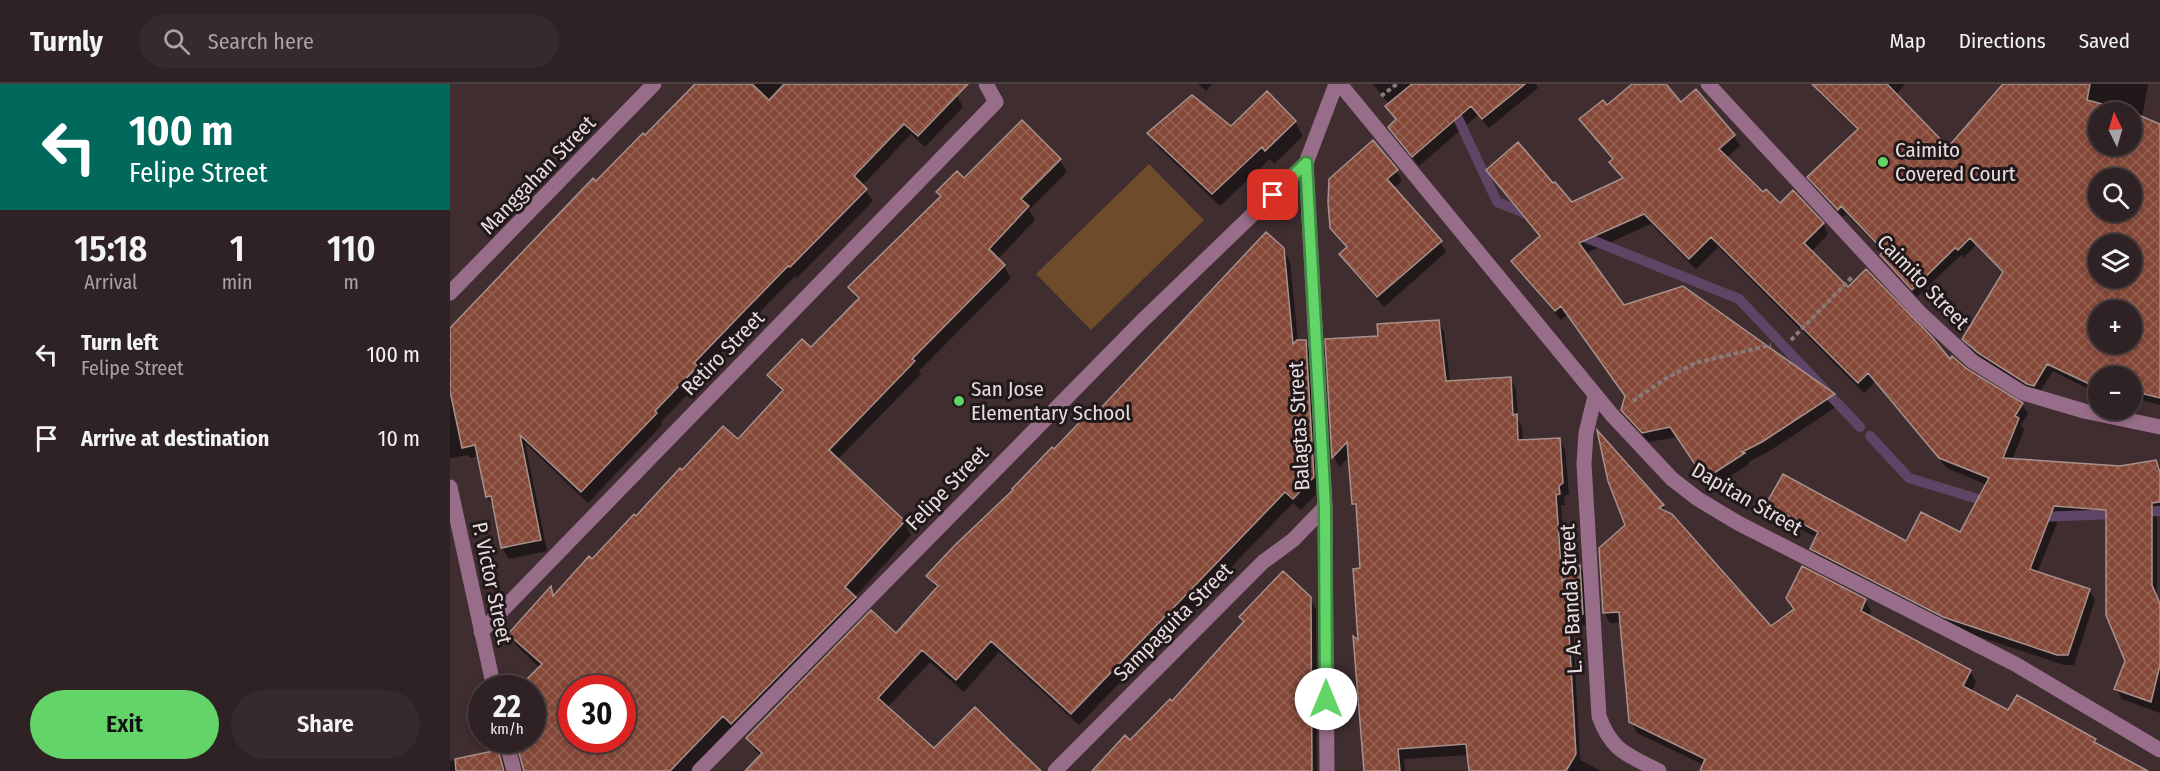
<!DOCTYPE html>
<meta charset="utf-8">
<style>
:root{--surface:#2f2224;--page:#372a2c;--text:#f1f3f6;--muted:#a7a4a6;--line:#4a3f41;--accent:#63d468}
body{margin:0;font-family:"Fira Sans Condensed",sans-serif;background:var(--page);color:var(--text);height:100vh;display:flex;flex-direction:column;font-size:22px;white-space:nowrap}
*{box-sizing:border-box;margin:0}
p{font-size:20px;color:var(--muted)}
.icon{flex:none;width:33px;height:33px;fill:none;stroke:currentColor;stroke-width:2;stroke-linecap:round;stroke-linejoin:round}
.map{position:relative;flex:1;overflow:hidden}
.panel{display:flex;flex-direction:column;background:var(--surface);width:450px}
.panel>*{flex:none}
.banner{background:#00695c;color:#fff;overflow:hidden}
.needle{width:39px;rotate:355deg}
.tools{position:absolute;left:1638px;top:18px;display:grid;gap:12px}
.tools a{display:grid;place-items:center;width:54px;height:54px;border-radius:50%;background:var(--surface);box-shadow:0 3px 9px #0003,0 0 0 2px var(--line);font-size:30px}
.speed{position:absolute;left:18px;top:591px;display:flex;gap:12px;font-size:30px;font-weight:700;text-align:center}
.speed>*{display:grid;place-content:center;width:78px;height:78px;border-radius:50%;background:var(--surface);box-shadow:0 3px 9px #0003,0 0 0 2px var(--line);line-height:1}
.speed small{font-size:15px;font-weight:400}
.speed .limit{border:9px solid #d22;background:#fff;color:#111}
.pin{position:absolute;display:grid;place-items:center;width:51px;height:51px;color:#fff;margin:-26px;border-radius:12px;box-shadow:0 3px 9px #0006}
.me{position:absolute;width:66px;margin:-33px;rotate:0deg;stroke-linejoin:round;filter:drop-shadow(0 0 4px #0008)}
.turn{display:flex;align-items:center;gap:21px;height:126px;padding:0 30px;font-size:27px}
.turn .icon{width:78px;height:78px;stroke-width:2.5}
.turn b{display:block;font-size:42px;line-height:51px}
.eta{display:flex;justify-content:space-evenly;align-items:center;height:102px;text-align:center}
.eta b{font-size:36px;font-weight:600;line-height:42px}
.button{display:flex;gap:12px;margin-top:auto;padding:12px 30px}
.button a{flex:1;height:69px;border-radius:36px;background:var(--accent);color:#111;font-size:24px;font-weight:600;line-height:69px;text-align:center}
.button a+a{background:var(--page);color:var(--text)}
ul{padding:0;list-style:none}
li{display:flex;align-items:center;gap:18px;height:84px;padding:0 30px}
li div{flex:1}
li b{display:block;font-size:22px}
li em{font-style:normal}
header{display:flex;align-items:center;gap:36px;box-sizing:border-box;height:84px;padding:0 30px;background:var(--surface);border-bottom:2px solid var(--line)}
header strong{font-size:28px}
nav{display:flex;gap:33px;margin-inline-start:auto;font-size:21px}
.search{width:420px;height:54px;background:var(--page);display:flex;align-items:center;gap:15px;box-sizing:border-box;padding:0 21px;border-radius:33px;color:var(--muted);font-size:22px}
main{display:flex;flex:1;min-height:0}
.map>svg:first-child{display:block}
.grass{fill:#6e4b2b}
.shadow{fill:#0007;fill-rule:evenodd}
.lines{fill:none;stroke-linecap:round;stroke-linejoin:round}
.stream{stroke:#5f4465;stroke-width:10}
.building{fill:url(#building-cross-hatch);stroke:#a7918c;stroke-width:1.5;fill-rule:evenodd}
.path{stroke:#897a7c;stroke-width:4;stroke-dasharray:4.5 3;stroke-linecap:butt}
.minor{stroke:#986d89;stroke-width:15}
.route-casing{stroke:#408a44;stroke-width:15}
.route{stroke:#63d468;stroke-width:10}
.poi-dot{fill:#63d468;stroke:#201819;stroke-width:2}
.labels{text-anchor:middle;stroke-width:6;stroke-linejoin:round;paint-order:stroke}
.poi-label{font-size:21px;fill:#e8dcde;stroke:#201819;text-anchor:start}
.street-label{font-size:21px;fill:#e8dcde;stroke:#201819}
</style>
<header>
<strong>Turnly</strong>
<div class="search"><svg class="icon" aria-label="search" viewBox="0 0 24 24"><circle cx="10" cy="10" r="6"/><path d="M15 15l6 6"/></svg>Search here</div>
<nav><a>Map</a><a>Directions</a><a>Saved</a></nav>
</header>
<main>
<section class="panel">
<div class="banner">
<div class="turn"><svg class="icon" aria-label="left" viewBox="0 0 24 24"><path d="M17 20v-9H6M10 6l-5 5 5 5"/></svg><div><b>100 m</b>Felipe Street</div></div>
</div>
<div class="eta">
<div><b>15:18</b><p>Arrival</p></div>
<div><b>1</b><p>min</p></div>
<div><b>110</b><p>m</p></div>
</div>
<ul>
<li><svg class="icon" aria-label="left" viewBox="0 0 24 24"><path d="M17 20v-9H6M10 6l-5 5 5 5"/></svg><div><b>Turn left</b><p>Felipe Street</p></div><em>100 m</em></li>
<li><svg class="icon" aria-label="arrive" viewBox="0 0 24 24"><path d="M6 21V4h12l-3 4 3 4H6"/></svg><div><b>Arrive at destination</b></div><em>10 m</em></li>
</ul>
<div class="button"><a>Exit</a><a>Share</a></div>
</section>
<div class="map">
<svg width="1710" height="687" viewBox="0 0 1710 687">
<defs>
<pattern id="building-cross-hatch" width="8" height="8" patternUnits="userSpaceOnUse" patternTransform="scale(1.5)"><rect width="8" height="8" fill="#854838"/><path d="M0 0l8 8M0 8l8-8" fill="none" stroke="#966254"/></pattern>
</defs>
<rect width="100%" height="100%" fill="#3f2d30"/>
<path class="grass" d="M 699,80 L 754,136 L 641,246 L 586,190 Z"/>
<path class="shadow" d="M 247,0 L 495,0 L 507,12 L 513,23 L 475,63 L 461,50 L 412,102 L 423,117 L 347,194 L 345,192 L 302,236 L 251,290 L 253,294 L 211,338 L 212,341 L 138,419 L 75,359 L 97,467 L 59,475 L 52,464 L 44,424 L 37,413 L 29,372 L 20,374 L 18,371 L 0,374 L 0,244 L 195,53 Z
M 748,0 L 762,0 L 756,7 Z
M 923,0 L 1086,0 L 1088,4 L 1039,44 L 1028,31 L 969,82 L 940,43 L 947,37 L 937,23 L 940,21 Z
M 1184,0 L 1214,0 L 1231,20 L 1246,7 L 1284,52 L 1290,62 L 1276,74 L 1313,110 L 1330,121 L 1373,140 L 1378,150 L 1361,168 L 1398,205 L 1500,278 L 1572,320 L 1578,330 L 1571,341 L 1574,346 L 1562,376 L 1670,383 L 1710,382 L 1710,428 L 1707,428 L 1707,513 L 1710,520 L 1710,629 L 1672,615 L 1666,605 L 1677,577 L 1657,436 L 1610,432 L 1587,489 L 1639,506 L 1645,516 L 1624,581 L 1614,581 L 1500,543 L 1368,475 L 1362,465 L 1367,454 L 1324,430 L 1318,420 L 1457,459 L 1510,450 L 1537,401 L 1497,384 L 1425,298 L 1414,309 L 1268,163 L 1246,185 L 1201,140 L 1134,170 L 1173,222 L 1232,203 L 1384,312 L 1389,321 L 1318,368 L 1298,378 L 1299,380 L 1262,404 L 1227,353 L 1199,358 L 1179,337 L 1173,326 L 1176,314 L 1117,231 L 1111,236 L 1069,187 L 1063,177 L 1091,154 L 1044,96 L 1038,86 L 1122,120 L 1173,96 L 1161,79 L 1163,77 L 1137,46 L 1131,36 L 1157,23 Z
M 1367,0 L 1455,0 L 1446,11 L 1498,65 L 1555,0 L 1698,0 L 1692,34 L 1710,42 L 1710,321 L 1682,313 L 1682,292 L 1648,292 L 1648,310 L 1603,287 L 1588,310 L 1534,278 L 1519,263 L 1514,255 L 1553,190 L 1526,161 L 1513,174 L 1511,171 L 1467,213 L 1437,180 L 1432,171 L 1434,169 L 1396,130 L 1393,133 L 1364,102 L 1359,93 L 1408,47 L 1370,10 L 1365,1 ZM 1648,28 L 1682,28 L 1682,62 L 1648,62 ZM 1648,94 L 1682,94 L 1682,128 L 1648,128 ZM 1648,160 L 1682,160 L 1682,194 L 1648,194 ZM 1648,226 L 1682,226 L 1682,260 L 1648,260 Z
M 817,9 L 845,38 L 853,52 L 824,80 L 820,75 L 770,122 L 707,62 L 699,49 L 781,44 Z
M 610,76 L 617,88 L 579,126 L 585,136 L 548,175 L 554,182 L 561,194 L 469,287 L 471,290 L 387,376 L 454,438 L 461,451 L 405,513 L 412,526 L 289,652 L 280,644 L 241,687 L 86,687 L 79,656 L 82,656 L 82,604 L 70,603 L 90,584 L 67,562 L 60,550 L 100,505 L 104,512 L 232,388 L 288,357 L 332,309 L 319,291 L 362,266 L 408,217 L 400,204 L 491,113 L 488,108 L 514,96 ZM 122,604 L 172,604 L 172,656 L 122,656 Z
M 946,86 L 952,97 L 944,104 L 990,158 L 996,168 L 934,223 L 897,181 L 891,170 L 897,165 L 882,143 Z
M 833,165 L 840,178 L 848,258 L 855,257 L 862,270 L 870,406 L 851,426 L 843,419 L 629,641 L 549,568 L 514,608 L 480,578 L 437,624 L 484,666 L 583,687 L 297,687 L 311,672 L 305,666 L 298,654 L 446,551 L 487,506 L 478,492 L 604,367 Z
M 988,237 L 994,248 L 1000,298 L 1060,294 L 1066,305 L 1068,336 L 1072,343 L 1073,358 L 1109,355 L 1115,366 L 1119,410 L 1114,412 L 1115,421 L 1111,421 L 1116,495 L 1130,483 L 1136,493 L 1138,541 L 1123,542 L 1130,676 L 1151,687 L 1020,687 L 1019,671 L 954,675 L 955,687 L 916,687 L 910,560 L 912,486 L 908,428 L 903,419 L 900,372 L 889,383 L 884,373 L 877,256 L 929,254 Z
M 1150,351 L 1213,422 L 1217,430 L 1321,544 L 1415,516 L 1421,527 L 1419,533 L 1520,587 L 1526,598 L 1521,608 L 1559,628 L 1645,656 L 1649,662 L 1698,687 L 1251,687 L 1254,681 L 1187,649 L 1181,637 L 1171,538 L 1160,539 L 1154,528 L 1177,442 Z
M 860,514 L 866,525 L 867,687 L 652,687 L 722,619 L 795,539 L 791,533 Z
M 48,667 L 56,687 L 0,687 L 0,677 Z"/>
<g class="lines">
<path class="stream" d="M 992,0 L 1047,118 L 1082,132
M 1127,150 L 1289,215 L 1410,343
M 1420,352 L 1459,394 L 1541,419
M 1689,428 L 1710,427
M 1588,433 L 1668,430"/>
</g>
<path class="building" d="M 245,0 L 302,0 L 319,16 L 334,0 L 518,0 L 468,52 L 454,40 L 404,92 L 417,105 L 340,183 L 338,182 L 296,225 L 244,279 L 248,282 L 205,327 L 207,329 L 131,408 L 70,351 L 91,456 L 51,464 L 41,412 L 36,413 L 25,361 L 12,364 L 0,307 L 0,244 L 143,94 L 146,97 L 193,49 L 195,51 Z
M 962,0 L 1075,0 L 1032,35 L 1021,22 L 962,73 L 938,43 L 946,35 L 935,22 Z
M 1182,0 L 1216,0 L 1231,18 L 1246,5 L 1285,51 L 1269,65 L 1313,108 L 1316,105 L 1330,119 L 1343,106 L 1374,139 L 1354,159 L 1398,203 L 1416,185 L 1482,253 L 1500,275 L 1502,272 L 1517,285 L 1573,319 L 1565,332 L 1569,334 L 1553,374 L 1670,382 L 1706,376 L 1710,388 L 1710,418 L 1702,419 L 1702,501 L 1710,520 L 1710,581 L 1701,618 L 1664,605 L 1675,577 L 1656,531 L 1656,426 L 1604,422 L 1580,485 L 1640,505 L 1618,571 L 1607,571 L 1493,533 L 1360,465 L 1368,448 L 1316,420 L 1333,390 L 1456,457 L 1471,428 L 1510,448 L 1539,394 L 1489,374 L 1418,289 L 1408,299 L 1261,153 L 1239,175 L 1194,130 L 1129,159 L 1174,221 L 1233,202 L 1385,310 L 1312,358 L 1292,368 L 1295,369 L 1255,395 L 1220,343 L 1192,349 L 1171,326 L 1175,312 L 1111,222 L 1105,227 L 1061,177 L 1090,152 L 1036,86 L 1068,58 L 1103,99 L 1105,98 L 1122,118 L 1173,94 L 1159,78 L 1163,75 L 1129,35 L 1153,16 L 1157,21 Z
M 1362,0 L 1437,0 L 1498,63 L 1553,0 L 1640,0 L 1637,16 L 1679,27 L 1710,40 L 1710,314 L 1682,307 L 1682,292 L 1648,292 L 1648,304 L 1597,280 L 1584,302 L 1577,300 L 1528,269 L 1512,255 L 1553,188 L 1520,154 L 1508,166 L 1505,164 L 1462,206 L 1430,171 L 1434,167 L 1391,122 L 1388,126 L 1357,93 L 1408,45 ZM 1648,28 L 1682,28 L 1682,62 L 1648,62 ZM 1648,94 L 1682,94 L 1682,128 L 1648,128 ZM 1648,160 L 1682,160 L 1682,194 L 1648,194 ZM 1648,226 L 1682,226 L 1682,260 L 1648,260 Z
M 817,7 L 846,37 L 815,67 L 812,63 L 762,110 L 697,49 L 742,11 L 781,42 Z
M 572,36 L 611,75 L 571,115 L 579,122 L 539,165 L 555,181 L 462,275 L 465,277 L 379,366 L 455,437 L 395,503 L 406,513 L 281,640 L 273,632 L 220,687 L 74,687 L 67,662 L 78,659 L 77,656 L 82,656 L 82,604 L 70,604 L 70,602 L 92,580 L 58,550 L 101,502 L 103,512 L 139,472 L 142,475 L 184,430 L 186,432 L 230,384 L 232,386 L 273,342 L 288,355 L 333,306 L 317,291 L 352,255 L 361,263 L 409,214 L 398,203 L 491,112 L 486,108 L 507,87 L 514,94 ZM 122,604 L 172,604 L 172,656 L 122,656 Z
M 923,56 L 948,86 L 937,95 L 992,157 L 927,213 L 889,170 L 897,163 L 880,144 L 878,118 L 879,95 Z
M 816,148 L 834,164 L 843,260 L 847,256 L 856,256 L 864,393 L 843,415 L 835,408 L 621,630 L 541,557 L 506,596 L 472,566 L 428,614 L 484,664 L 525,623 L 591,687 L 295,687 L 312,669 L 296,654 L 421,526 L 446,549 L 488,502 L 476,492 L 505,461 L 563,406 L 562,405 L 602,363 L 604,365 L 646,321 L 650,325 Z
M 989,236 L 996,297 L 1061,293 L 1063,331 L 1067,330 L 1068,356 L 1110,354 L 1113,399 L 1109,402 L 1110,410 L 1106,411 L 1112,497 L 1130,481 L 1133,530 L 1118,531 L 1126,670 L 1116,687 L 1019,687 L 1016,660 L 948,665 L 950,687 L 914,687 L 903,552 L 908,556 L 903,485 L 910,484 L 906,420 L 902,420 L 897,358 L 882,374 L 875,255 L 928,252 L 927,240 Z
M 1147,346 L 1214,421 L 1209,424 L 1222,430 L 1321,542 L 1344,525 L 1336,514 L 1352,482 L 1416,515 L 1411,527 L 1521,586 L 1513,602 L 1558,626 L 1567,611 L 1646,655 L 1644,658 L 1698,687 L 1250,687 L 1255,675 L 1179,638 L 1169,528 L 1153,529 L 1149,464 L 1175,441 L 1158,397 Z
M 833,487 L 861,513 L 862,687 L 642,687 L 675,651 L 680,656 L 720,615 L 722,617 L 794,537 L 789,533 Z
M 48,666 L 54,687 L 6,687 L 5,675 Z"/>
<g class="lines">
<path class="path" d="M 931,12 L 947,0
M 1341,256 L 1403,192
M 1183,317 L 1215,295 L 1245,279 L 1321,261"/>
<path class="minor" d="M 890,0 L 1162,331 L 1222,395 L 1248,415 L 1288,439 L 1565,580 L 1710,666
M 1258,0 L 1471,230 L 1522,277 L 1573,309 L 1634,327 L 1710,343
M 0,209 L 204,0
M 1145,312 L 1136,349 L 1134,380 L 1149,632 C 1161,667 1178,671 1209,687
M 0,403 L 44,604
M 31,548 L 546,18 L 536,0
M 56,656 L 64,687
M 249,687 L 691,238 L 856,79
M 605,687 L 813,478 L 843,456 L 875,423
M 877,687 L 875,423 L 856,79 L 886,0"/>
</g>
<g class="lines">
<g class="route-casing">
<path id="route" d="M 823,111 L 856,79 L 875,423 L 876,615"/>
</g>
<use href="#route" class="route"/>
</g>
<g class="poi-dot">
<circle cx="1433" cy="78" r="6"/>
<circle cx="509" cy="317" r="6"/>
</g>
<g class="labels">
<g class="poi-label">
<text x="1445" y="73">Caimito<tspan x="1445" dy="24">Covered Court</tspan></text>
<text x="521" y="312">San Jose<tspan x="521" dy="24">Elementary School</tspan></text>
</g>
<g class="street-label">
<text transform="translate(88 91) rotate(-46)" y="7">Manggahan Street</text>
<text transform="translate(1473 198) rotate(46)" y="7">Caimito Street</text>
<text transform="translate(273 269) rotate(-46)" y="7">Retiro Street</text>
<text transform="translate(849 342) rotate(-93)" y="7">Balagtas Street</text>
<text transform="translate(497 404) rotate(-46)" y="7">Felipe Street</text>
<text transform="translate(1297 415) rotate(30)" y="7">Dapitan Street</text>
<text transform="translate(42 499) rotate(78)" y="7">P. Victor Street</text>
<text transform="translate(1121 515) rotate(-93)" y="7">L. A. Banda Street</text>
<text transform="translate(723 538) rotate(-45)" y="7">Sampaguita Street</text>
</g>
</g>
</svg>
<div class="tools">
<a><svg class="needle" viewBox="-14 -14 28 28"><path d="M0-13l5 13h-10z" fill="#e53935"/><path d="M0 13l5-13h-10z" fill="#a7a4a6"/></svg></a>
<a><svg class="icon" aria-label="search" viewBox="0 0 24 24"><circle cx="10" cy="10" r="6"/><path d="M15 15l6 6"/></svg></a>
<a><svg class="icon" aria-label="layers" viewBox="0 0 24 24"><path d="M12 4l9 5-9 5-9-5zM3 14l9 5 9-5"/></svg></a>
<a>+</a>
<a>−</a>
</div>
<div class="speed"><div>22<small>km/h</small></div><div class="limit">30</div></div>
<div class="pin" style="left:823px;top:111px;background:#d93025"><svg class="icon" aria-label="arrive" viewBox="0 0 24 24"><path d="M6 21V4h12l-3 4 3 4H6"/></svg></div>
<svg class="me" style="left:876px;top:615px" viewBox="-20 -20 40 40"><circle r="19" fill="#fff"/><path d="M0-13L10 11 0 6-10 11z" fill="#63d468"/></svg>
</div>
</main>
